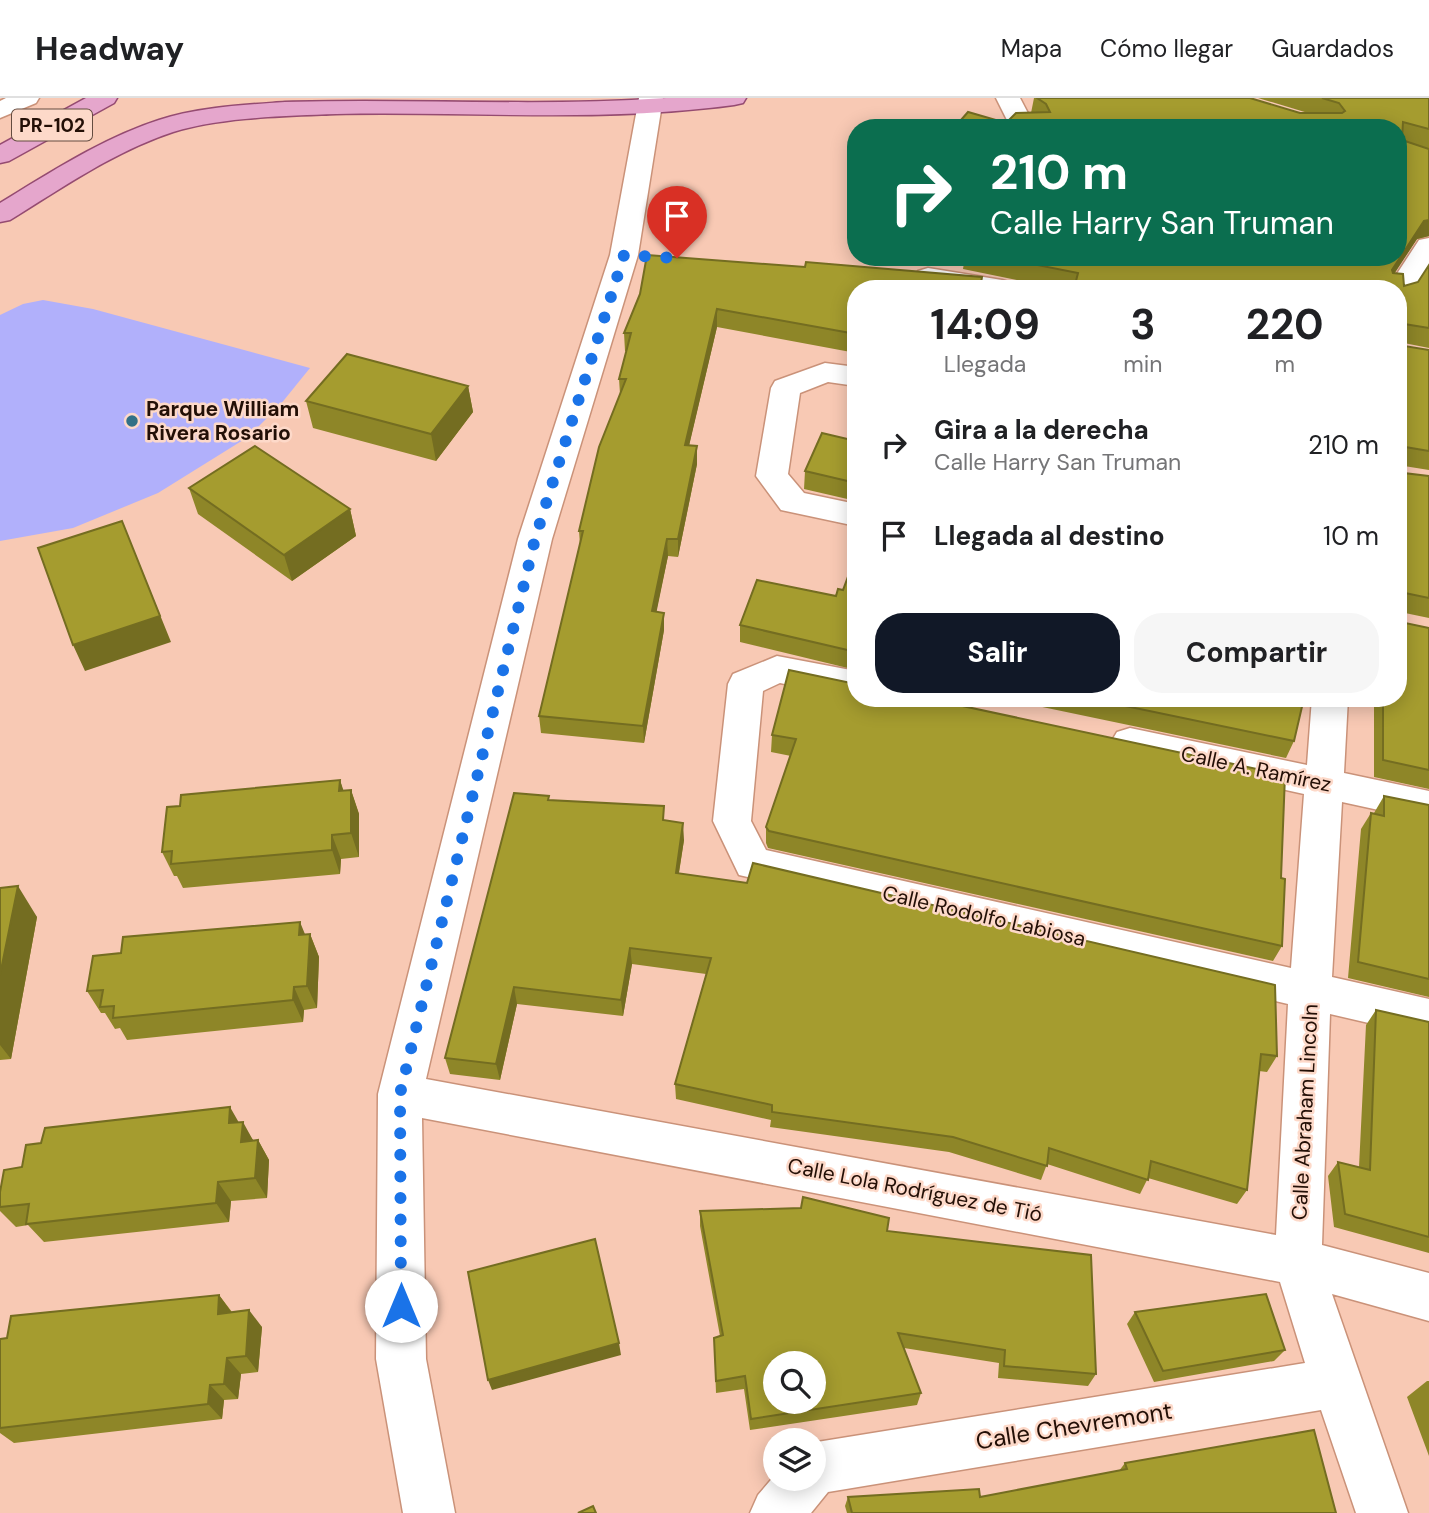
<!DOCTYPE html>
<html lang="es">
<meta charset="utf-8">
<style>
:root{--surface:#fff;--page:#f6f6f6;--text:#202124;--muted:#757577;--line:#e0e0e0;--accent:#111827}
body{margin:0;font-family:"DM Sans",sans-serif;background:var(--page);color:var(--text);height:100vh;display:flex;flex-direction:column;font-size:26px;white-space:nowrap}
*{box-sizing:border-box;margin:0}
p{font-size:23px;color:var(--muted)}
.icon{flex:none;width:38px;height:38px;fill:none;stroke:currentColor;stroke-width:2;stroke-linecap:round;stroke-linejoin:round}
.map{position:relative;flex:1;overflow:hidden}
.drawer{position:absolute;left:847px;top:182px;width:560px;height:427px;display:flex;flex-direction:column;background:var(--surface);border-radius:28px;box-shadow:0 4px 18px #0003}
.drawer>*{flex:none}
.hud{position:absolute;left:847px;top:21px;width:560px;height:147px;border-radius:28px;box-shadow:0 4px 18px #0003;background:#0b6e4f;color:#fff;overflow:hidden}
.fabs{position:absolute;left:763px;top:1253px;display:grid;gap:14px}
.fabs a{display:grid;place-items:center;width:63px;height:63px;border-radius:50%;background:var(--surface);box-shadow:0 4px 18px #0003;font-size:35px}
.pin{position:absolute;display:grid;place-items:center;width:60px;height:60px;color:#fff;margin:-72px -30px;border-radius:50% 50% 50% 0;rotate:-45deg;box-shadow:0 0 7px #0007}
.pin .icon{rotate:45deg}
.me{position:absolute;width:77px;margin:-38px;rotate:0deg;stroke-linejoin:round;filter:drop-shadow(0 0 5px #0008)}
.turn{display:flex;align-items:center;gap:24px;height:147px;padding:0 28px;font-size:32px}
.turn .icon{width:91px;height:91px;stroke-width:2.5}
.turn b{display:block;font-size:49px;line-height:60px}
.eta{display:flex;justify-content:space-evenly;align-items:center;height:119px;text-align:center}
.eta b{font-size:42px;font-weight:700;line-height:49px}
.button{display:flex;gap:14px;margin-top:auto;padding:14px 28px}
.button a{flex:1;height:80px;border-radius:28px;background:var(--accent);color:#fff;font-size:28px;font-weight:700;line-height:80px;text-align:center}
.button a+a{background:var(--page);color:var(--text)}
ul{padding:0;list-style:none}
li{display:flex;align-items:center;gap:21px;height:91px;padding:0 28px}
li div{flex:1}
li b{display:block;font-size:26px}
li em{font-style:normal}
header{display:flex;align-items:center;gap:42px;box-sizing:border-box;height:98px;padding:0 35px;background:var(--surface);border-bottom:2px solid var(--line)}
header strong{font-size:33px}
nav{display:flex;gap:38px;margin-inline-start:auto;font-size:24px}
.map>svg:first-child{display:block}
.green{fill:#b1b0fb}
.lines{fill:none;stroke-linecap:round;stroke-linejoin:round}
.minor-casing{stroke:#ca9279;stroke-width:3}
.major-casing{stroke:#954b71;stroke-width:3}
.minor{fill:#fff;fill-rule:evenodd}
.major{fill:#e5a6cc;fill-rule:evenodd}
.wall{fill:#8e8628}
.shaded-wall{fill:#746d21}
.building{fill:#a59c2f;stroke:#746d21;stroke-width:2;fill-rule:evenodd}
.route{stroke:#1a73e8;stroke-width:12;stroke-dasharray:0 21.6}
.poi-dot{fill:#327086;stroke:#fdd9c9;stroke-width:2.5}
.labels{text-anchor:middle;stroke-width:5;stroke-linejoin:round;paint-order:stroke}
.shield{fill:#fdd9c9;stroke:#644c40;stroke-width:2}
.shield-label{font-size:19px;font-weight:bold;fill:#230f06}
.poi-label{font-size:21px;font-weight:bold;fill:#230f06;stroke:#fdd9c9;text-anchor:start}
.street-label{font-size:21px;fill:#230f06;stroke:#fdd9c9}
.near-street-label{font-size:24px;fill:#230f06;stroke:#fdd9c9}
</style>
<header>
<strong>Headway</strong>
<nav><a>Mapa</a><a>Cómo llegar</a><a>Guardados</a></nav>
</header>
<div class="map">
<svg width="1429" height="1415" viewBox="0 0 1429 1415">
<rect width="100%" height="100%" fill="#f8c9b4"/>
<path class="green" d="M 43,202 L 93,211 L 310,270 L 280,307 L 248,339 L 158,395 L 73,430 L 0,443 L 0,217 L 23,206 Z"/>
<g class="lines">
<g class="minor-casing">
<path id="minor" d="M 6,0 L 39,0 L 36,5 L 0,20 L 0,3 Z
M 639,0 L 663,0 L 638,157 L 552,441 L 426,981 L 1276,1137 L 1288,906 L 739,777 L 713,723 L 728,586 L 733,576 L 777,558 L 856,573 L 856,601 L 780,585 L 763,593 L 751,723 L 766,752 L 1291,870 L 1304,696 L 1130,658 L 1117,654 L 1111,644 L 1117,634 L 1130,630 L 1307,667 L 1312,600 L 1348,600 L 1344,675 L 1429,693 L 1429,723 L 1342,704 L 1332,879 L 1429,901 L 1429,939 L 1330,916 L 1322,1147 L 1429,1175 L 1429,1223 L 1332,1196 L 1408,1415 L 1356,1415 L 1321,1312 L 828,1394 L 811,1415 L 750,1415 L 758,1397 L 775,1377 L 775,1381 L 814,1381 L 814,1346 L 817,1344 L 1305,1265 L 1280,1184 L 422,1020 L 426,1261 L 455,1415 L 403,1415 L 376,1261 L 378,996 L 518,441 L 610,157 Z
M 996,0 L 1020,0 L 1031,21 L 1041,25 L 1045,30 L 1011,30 Z
M 1429,140 L 1429,169 L 1408,201 L 1398,204 L 1398,191 L 1387,191 L 1419,142 Z
M 928,170 L 1002,182 L 1012,185 L 1016,191 L 948,191 L 918,185 L 914,179 L 918,173 Z
M 825,265 L 856,269 L 856,288 L 828,284 L 800,295 L 788,376 L 804,395 L 856,406 L 856,428 L 781,412 L 756,378 L 771,290 L 775,283 Z"/>
</g>
<g class="major-casing">
<path id="major" d="M 86,0 L 117,0 L 114,5 L 9,63 L 0,65 L 0,47 Z
M 666,0 L 746,0 L 743,5 L 734,7 C 601,25 469,13 336,16 C 286,18 222,19 173,34 C 115,53 62,90 10,122 L 0,124 L 0,105 C 51,74 103,40 159,22 C 199,9 244,7 285,4 C 412,0 539,9 666,0 Z"/>
</g>
<use href="#minor" class="minor"/>
<use href="#major" class="major"/>
</g>
<path class="wall" d="M 1034,0 L 1250,0 L 1300,15 L 1308,15 L 1258,0 L 1429,0 L 1429,138 L 1417,141 L 1394,175 L 1404,188 L 1418,184 L 1429,167 L 1429,250 L 1404,245 L 1404,248 L 1429,252 L 1429,372 L 1404,368 L 1404,375 L 1429,378 L 1429,520 L 1405,515 L 1405,525 L 1429,530 L 1429,691 L 1374,679 L 1374,600 L 1398,600 L 1398,191 L 1061,191 L 963,171 L 965,159 L 1398,159 L 1006,25 L 1031,15 Z
M 856,191 L 856,255 L 717,229 L 689,347 L 697,348 L 697,366 L 678,459 L 668,458 L 656,514 L 664,532 L 644,645 L 541,635 L 539,618 L 580,447 L 579,433 L 620,296 L 619,281 L 626,253 L 625,253 L 624,235 L 640,196 Z
M 468,288 L 473,314 L 436,363 L 313,330 L 306,303 Z
M 856,343 L 856,403 L 804,391 L 805,373 Z
M 189,390 L 350,411 L 356,438 L 292,483 L 198,416 Z
M 856,457 L 856,572 L 740,544 L 740,527 L 836,498 L 843,492 Z
M 856,586 L 1281,780 L 1282,848 L 1273,863 L 768,750 L 766,745 L 766,729 L 791,658 L 771,654 L 772,637 Z
M 999,600 L 1304,600 L 1294,643 L 1286,660 Z
M 340,682 L 343,693 L 351,692 L 359,716 L 359,759 L 341,761 L 340,776 L 183,790 L 177,778 L 174,778 L 162,754 L 180,708 Z
M 549,698 L 549,702 L 665,722 L 684,742 L 679,775 L 1277,958 L 1267,974 L 1259,973 L 1247,1092 L 1237,1106 L 1148,1080 L 1140,1096 L 1047,1066 L 1041,1082 L 949,1054 L 770,1029 L 771,1022 L 676,1001 L 675,986 L 706,876 L 632,866 L 623,918 L 517,906 L 500,982 L 450,976 L 445,960 Z
M 1384,698 L 1429,707 L 1429,899 L 1348,880 L 1361,731 L 1371,715 L 1374,715 Z
M 0,790 L 37,819 L 11,961 L 0,962 Z
M 310,836 L 319,859 L 317,910 L 304,912 L 303,924 L 127,942 L 120,930 L 115,931 L 105,915 L 101,915 L 87,893 Z
M 1376,912 L 1429,924 L 1429,1155 L 1334,1129 L 1328,1078 L 1338,1064 L 1359,1069 L 1366,927 Z
M 238,1024 L 254,1043 L 258,1042 L 269,1062 L 267,1100 L 231,1103 L 229,1124 L 44,1144 L 28,1127 L 16,1129 L 0,1113 L 0,1094 L 22,1069 Z
M 700,1113 L 887,1133 L 1096,1276 L 1088,1288 L 998,1280 L 999,1265 L 904,1250 L 921,1295 L 917,1307 L 750,1332 L 744,1291 L 716,1295 L 714,1240 L 720,1238 L 700,1128 Z
M 219,1197 L 232,1214 L 262,1229 L 258,1274 L 241,1276 L 238,1301 L 224,1302 L 222,1321 L 14,1345 L 0,1335 L 0,1241 Z
M 1135,1214 L 1285,1252 L 1274,1263 L 1154,1284 L 1127,1226 Z
M 1427,1283 L 1429,1283 L 1429,1358 L 1407,1299 Z
M 1125,1365 L 1336,1415 L 847,1415 L 845,1408 L 848,1399 L 980,1399 L 1119,1373 Z"/>
<path class="shaded-wall" d="M 1429,122 L 1429,138 L 1417,141 L 1385,190 L 1392,172 L 1424,123 Z
M 717,211 L 717,229 L 685,365 L 685,347 Z
M 468,288 L 473,314 L 436,363 L 431,336 Z
M 697,348 L 697,366 L 678,459 L 678,441 Z
M 350,411 L 356,438 L 292,483 L 284,457 Z
M 122,423 L 171,544 L 85,573 L 73,547 Z
M 667,441 L 668,458 L 653,531 L 652,513 Z
M 664,515 L 664,532 L 644,645 L 643,628 Z
M 340,682 L 348,706 L 339,693 Z
M 351,692 L 359,716 L 359,759 L 351,735 Z
M 683,725 L 684,742 L 676,792 L 676,775 Z
M 332,737 L 341,761 L 340,776 L 332,752 Z
M 18,788 L 37,819 L 11,961 L 0,947 L 0,877 Z
M 300,824 L 309,846 L 310,836 L 319,859 L 317,910 L 307,888 L 299,837 Z
M 630,850 L 632,866 L 623,918 L 621,902 Z
M 294,889 L 304,912 L 303,924 L 293,902 Z
M 514,889 L 517,906 L 500,982 L 496,966 Z
M 230,1009 L 242,1030 L 229,1025 Z
M 243,1024 L 254,1044 L 241,1044 Z
M 258,1042 L 269,1062 L 267,1100 L 255,1080 Z
M 218,1084 L 231,1103 L 229,1124 L 216,1105 Z
M 219,1197 L 232,1215 L 218,1216 Z
M 249,1212 L 262,1229 L 258,1274 L 246,1258 Z
M 619,1245 L 621,1257 L 492,1292 L 488,1282 Z
M 227,1260 L 241,1276 L 238,1301 L 224,1286 Z
M 210,1287 L 224,1302 L 222,1321 L 208,1306 Z"/>
<path class="building" d="M 1037,0 L 1250,0 L 1300,15 L 1342,15 L 1345,13 L 1339,5 L 1322,0 L 1429,0 L 1429,31 L 1403,24 L 1402,42 L 1429,51 L 1429,122 L 1424,123 L 1392,172 L 1393,175 L 1403,176 L 1404,188 L 1418,184 L 1429,167 L 1429,230 L 1404,226 L 1404,248 L 1429,252 L 1429,353 L 1405,349 L 1404,375 L 1429,378 L 1429,500 L 1405,495 L 1405,525 L 1429,530 L 1429,672 L 1383,662 L 1383,600 L 1398,600 L 1398,191 L 1074,191 L 1078,175 L 997,159 L 1398,159 L 1398,30 L 954,30 L 968,14 L 1006,25 L 1016,15 L 1050,14 L 1046,6 Z
M 647,157 L 805,169 L 806,164 L 982,179 L 980,191 L 856,191 L 856,236 L 717,211 L 685,347 L 697,348 L 678,441 L 667,441 L 652,513 L 664,515 L 643,628 L 539,618 L 583,433 L 579,433 L 599,349 L 626,281 L 619,281 L 631,235 L 624,235 L 640,196 Z
M 347,256 L 468,288 L 431,336 L 306,303 Z
M 822,335 L 856,343 L 856,385 L 805,373 Z
M 255,348 L 350,411 L 284,457 L 189,390 Z
M 122,423 L 160,518 L 73,547 L 38,450 Z
M 856,457 L 856,554 L 740,527 L 757,482 L 836,498 L 838,491 L 843,492 Z
M 789,572 L 856,586 L 856,600 L 925,600 L 1285,677 L 1281,780 L 1285,781 L 1282,848 L 769,733 L 766,729 L 796,641 L 772,637 Z
M 1087,600 L 1304,600 L 1294,643 Z
M 340,682 L 339,693 L 351,692 L 351,735 L 332,737 L 332,752 L 171,766 L 172,753 L 162,754 L 167,709 L 180,708 L 181,697 Z
M 514,695 L 549,698 L 548,702 L 664,708 L 663,722 L 683,725 L 676,775 L 747,785 L 753,765 L 1275,887 L 1277,958 L 1261,956 L 1247,1092 L 1151,1063 L 1148,1082 L 1049,1050 L 1047,1068 L 953,1039 L 772,1014 L 772,1007 L 675,986 L 711,860 L 630,850 L 621,902 L 514,889 L 496,966 L 445,960 Z
M 1384,698 L 1429,707 L 1429,881 L 1358,864 L 1371,715 L 1384,718 Z
M 18,788 L 0,877 L 0,790 Z
M 300,824 L 299,837 L 310,836 L 307,888 L 294,889 L 293,902 L 113,920 L 114,908 L 100,909 L 103,892 L 87,893 L 93,858 L 121,855 L 123,839 Z
M 1376,912 L 1429,924 L 1429,1139 L 1345,1116 L 1338,1064 L 1370,1072 Z
M 230,1009 L 229,1025 L 243,1024 L 241,1044 L 258,1042 L 255,1080 L 218,1084 L 216,1105 L 26,1126 L 29,1106 L 0,1109 L 0,1094 L 4,1072 L 22,1069 L 26,1047 L 41,1045 L 45,1030 Z
M 803,1099 L 889,1120 L 887,1133 L 1091,1157 L 1096,1276 L 1004,1268 L 1005,1252 L 898,1235 L 921,1295 L 751,1321 L 745,1278 L 716,1283 L 714,1240 L 723,1237 L 700,1113 L 801,1110 ZM 775,1265 L 814,1265 L 814,1304 L 775,1304 Z
M 595,1141 L 619,1245 L 488,1282 L 468,1174 Z
M 1266,1196 L 1285,1252 L 1163,1273 L 1135,1214 Z
M 219,1197 L 218,1216 L 249,1212 L 246,1258 L 227,1260 L 224,1286 L 210,1287 L 208,1306 L 0,1330 L 0,1241 L 7,1240 L 11,1218 Z
M 1314,1332 L 1336,1415 L 852,1415 L 848,1399 L 979,1391 L 980,1399 L 1127,1371 L 1125,1365 Z
M 593,1408 L 596,1415 L 578,1415 Z"/>
<g class="lines">
<path class="route" d="M 401,1208 L 400,996 L 535,441 L 624,157 L 677,160"/>
</g>
<circle class="poi-dot" cx="132" cy="323" r="7"/>
<g class="labels">
<rect class="shield" x="12" y="11.5" width="80" height="31" rx="5"/>
<g class="shield-label">
<text x="52" y="34">PR-102</text>
</g>
<g class="poi-label">
<text x="146" y="318">Parque William<tspan x="146" dy="24">Rivera Rosario</tspan></text>
</g>
<g class="street-label">
<text transform="translate(1256 671) rotate(12)" y="7">Calle A. Ramírez</text>
<text transform="translate(984 818) rotate(13)" y="7">Calle Rodolfo Labiosa</text>
<text transform="translate(1305 1014) rotate(-87)" y="7">Calle Abraham Lincoln</text>
<text transform="translate(915 1092) rotate(11)" y="7">Calle Lola Rodríguez de Tió</text>
</g>
<g class="near-street-label">
<text transform="translate(1074 1328) rotate(-9)" y="8">Calle Chevremont</text>
</g>
</g>
</svg>
<div class="fabs">
<a><svg class="icon" aria-label="search" viewBox="0 0 24 24"><circle cx="10" cy="10" r="6"/><path d="M15 15l6 6"/></svg></a>
<a><svg class="icon" aria-label="layers" viewBox="0 0 24 24"><path d="M12 4l9 5-9 5-9-5zM3 14l9 5 9-5"/></svg></a>
</div>
<div class="pin" style="left:677px;top:160px;background:#d93025"><svg class="icon" aria-label="arrive" viewBox="0 0 24 24"><path d="M6 21V4h12l-3 4 3 4H6"/></svg></div>
<svg class="me" style="left:401px;top:1208px" viewBox="-20 -20 40 40"><circle r="19" fill="#fff"/><path d="M0-13L10 11 0 6-10 11z" fill="#1a73e8"/></svg>
<div class="hud">
<div class="turn"><svg class="icon" aria-label="right" viewBox="0 0 24 24"><path d="M7 20v-9h11M14 6l5 5-5 5"/></svg><div><b>210 m</b>Calle Harry San Truman</div></div>
</div>
<section class="drawer">
<div class="eta">
<div><b>14:09</b><p>Llegada</p></div>
<div><b>3</b><p>min</p></div>
<div><b>220</b><p>m</p></div>
</div>
<ul>
<li><svg class="icon" aria-label="right" viewBox="0 0 24 24"><path d="M7 20v-9h11M14 6l5 5-5 5"/></svg><div><b>Gira a la derecha</b><p>Calle Harry San Truman</p></div><em>210 m</em></li>
<li><svg class="icon" aria-label="arrive" viewBox="0 0 24 24"><path d="M6 21V4h12l-3 4 3 4H6"/></svg><div><b>Llegada al destino</b></div><em>10 m</em></li>
</ul>
<div class="button"><a>Salir</a><a>Compartir</a></div>
</section>
</div>
